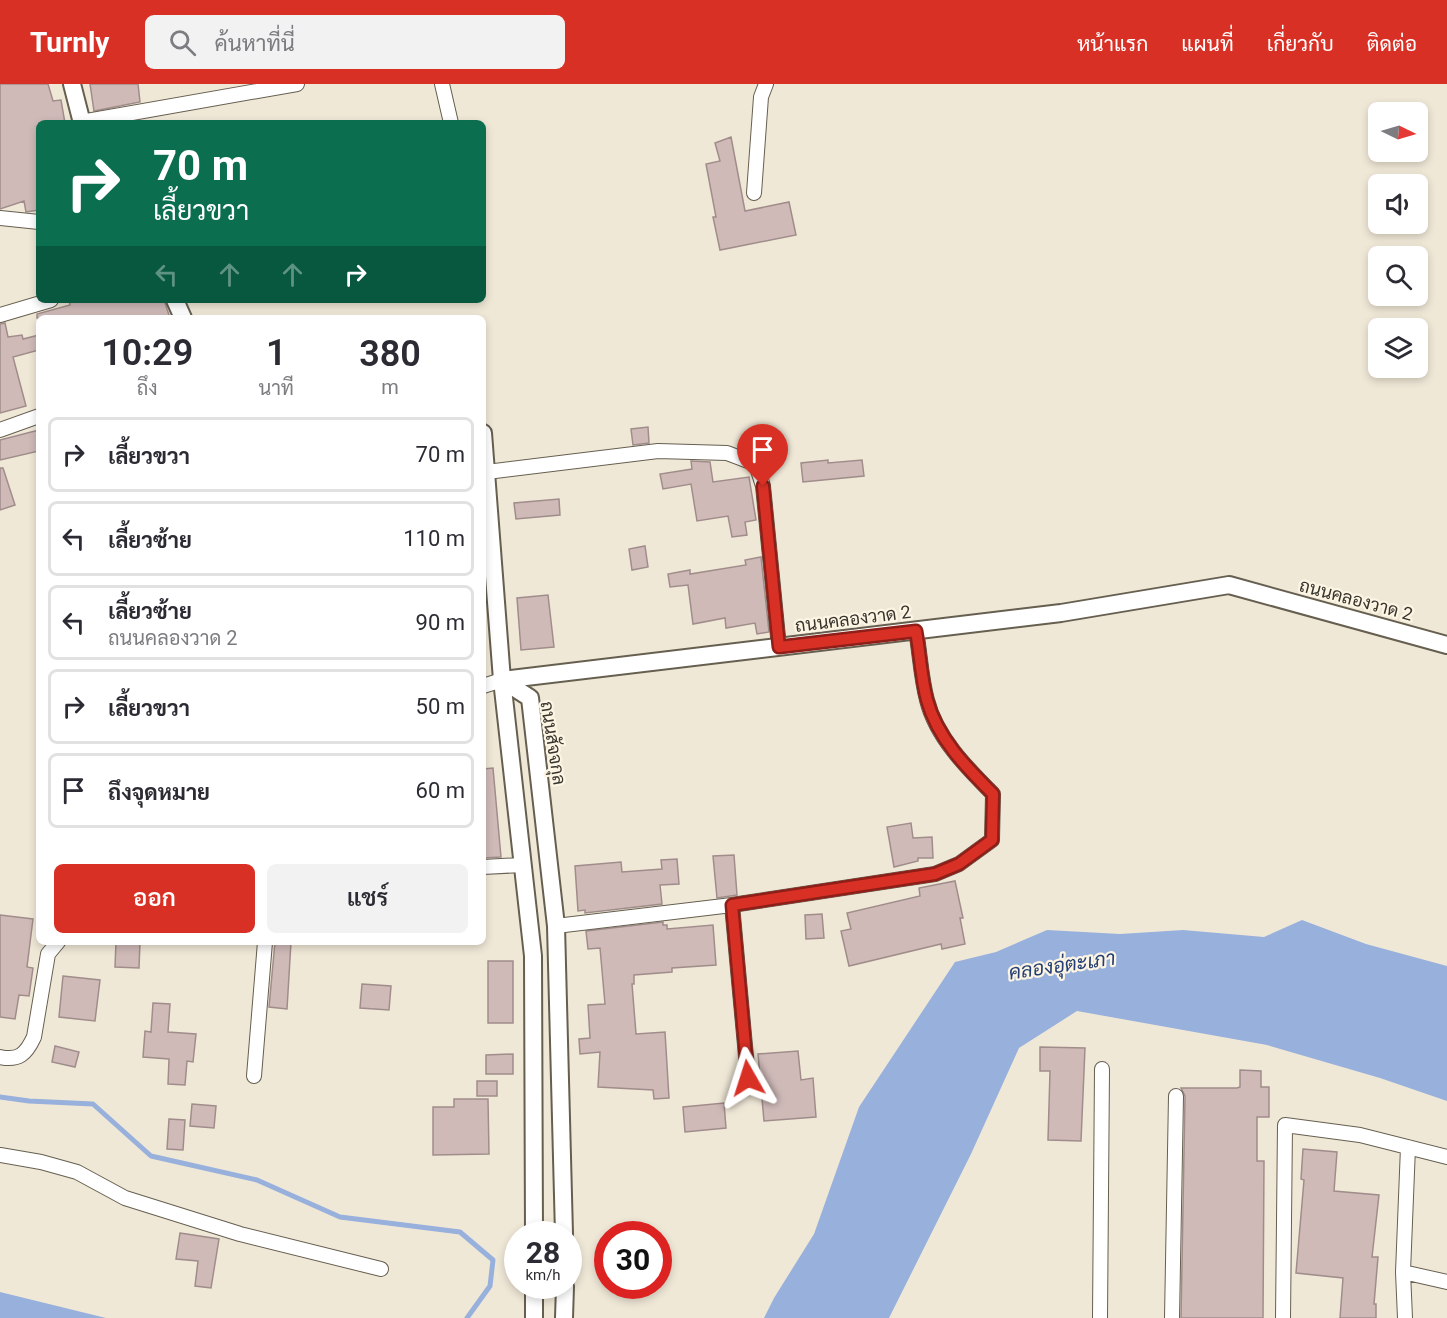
<!DOCTYPE html>
<html lang="th">
<meta charset="utf-8">
<style>
:root{--surface:#fff;--page:#f2f2f3;--text:#2b2b33;--muted:#7c7c81;--line:#e1e1e2;--accent:#d93025}
body{margin:0;font-family:Roboto,Sarabun,sans-serif;background:var(--page);color:var(--text);height:100vh;display:flex;flex-direction:column;font-size:22px;white-space:nowrap}
*{box-sizing:border-box;margin:0}
p{font-size:20px;color:var(--muted)}
.icon{flex:none;width:33px;height:33px;fill:none;stroke:currentColor;stroke-width:2;stroke-linecap:round;stroke-linejoin:round}
.map{position:relative;flex:1;overflow:hidden}
.sheet{position:absolute;left:36px;top:231px;width:450px;height:630px;display:flex;flex-direction:column;background:var(--surface);border-radius:9px;box-shadow:0 3px 9px #0003}
.sheet>*{flex:none}
.banner{position:absolute;left:36px;top:36px;width:450px;height:183px;border-radius:9px;box-shadow:0 3px 9px #0003;background:#0b6e4f;color:#fff;overflow:hidden}
.needle{width:39px;rotate:95deg}
.controls{position:absolute;left:1368px;top:18px;display:grid;gap:12px}
.controls a{display:grid;place-items:center;width:60px;height:60px;border-radius:9px;background:var(--surface);box-shadow:0 3px 9px #0003;font-size:30px}
.speed{position:absolute;left:504px;top:1137px;display:flex;gap:12px;font-size:30px;font-weight:700;text-align:center}
.speed>*{display:grid;place-content:center;width:78px;height:78px;border-radius:50%;background:var(--surface);box-shadow:0 3px 9px #0003;line-height:1}
.speed small{font-size:15px;font-weight:400}
.speed .limit{border:9px solid #d22;background:#fff;color:#111}
.pin{position:absolute;display:grid;place-items:center;width:51px;height:51px;color:#fff;margin:-62px -26px;border-radius:50% 50% 50% 0;rotate:-45deg;box-shadow:0 0 6px #0007}
.pin .icon{rotate:45deg}
.me{position:absolute;width:66px;margin:-33px;rotate:354deg;stroke-linejoin:round;filter:drop-shadow(0 0 4px #0008)}
.turn{display:flex;align-items:center;gap:21px;height:126px;padding:0 18px;font-size:27px}
.turn .icon{width:78px;height:78px;stroke-width:2.5}
.turn b{display:block;font-size:42px;line-height:51px}
.lanes{display:flex;align-items:center;height:57px;padding:0 18px;background:#0003;justify-content:center;gap:30px;direction:ltr}
.lanes .off{opacity:.35}
.eta{display:flex;justify-content:space-evenly;align-items:center;height:102px;text-align:center}
.eta b{font-size:36px;font-weight:600;line-height:42px}
.primary-button{display:flex;gap:12px;margin-top:auto;padding:12px 18px}
.primary-button a{flex:1;height:69px;border-radius:9px;background:var(--accent);color:#fff;font-size:24px;font-weight:600;line-height:69px;text-align:center}
.primary-button a+a{background:var(--page);color:var(--text)}
ul{padding:0;list-style:none}
li{display:flex;align-items:center;gap:18px;height:75px;margin:0 12px 9px;padding:0 6px;border:3px solid var(--line);border-radius:9px}
li div{flex:1}
li b{display:block;font-size:22px}
li em{font-style:normal}
header{display:flex;align-items:center;gap:36px;box-sizing:border-box;height:84px;padding:0 30px;background:var(--accent);color:#fff}
header strong{font-size:28px}
nav{display:flex;gap:33px;margin-inline-start:auto;font-size:21px}
.search{width:420px;height:54px;background:var(--page);display:flex;align-items:center;gap:15px;box-sizing:border-box;padding:0 21px;border-radius:9px;color:var(--muted);font-size:22px}
.map>svg:first-child{display:block}
.water{fill:#98b0dc}
.lines{fill:none;stroke-linecap:round;stroke-linejoin:round}
.stream{stroke:#98b0dc;stroke-width:5}
.building{fill:#cfbab8;stroke:#a08d8b;stroke-width:1.5}
.minor-casing{stroke:#665f50;stroke-width:16}
.tertiary-casing{stroke:#665f50;stroke-width:20}
.minor{stroke:#fff;stroke-width:14}
.tertiary{stroke:#fff;stroke-width:16}
.route-casing{stroke:#8d1f18;stroke-width:15}
.route{stroke:#d93025;stroke-width:10}
.labels{text-anchor:middle;stroke-width:4.5;stroke-linejoin:round;paint-order:stroke}
.street-label{font-size:18px;fill:#37342d;stroke:#fdf5e4}
.water-label{font-size:20px;font-style:italic;fill:#233e74;stroke:#fdf5e4}
</style>
<header>
<strong>Turnly</strong>
<div class="search"><svg class="icon" aria-label="search" viewBox="0 0 24 24"><circle cx="10" cy="10" r="6"/><path d="M15 15l6 6"/></svg>ค้นหาที่นี่</div>
<nav><a>หน้าแรก</a><a>แผนที่</a><a>เกี่ยวกับ</a><a>ติดต่อ</a></nav>
</header>
<div class="map">
<svg width="1447" height="1234" viewBox="0 0 1447 1234">
<rect width="100%" height="100%" fill="#f0e8d7"/>
<path class="water" d="M 1302,836 L 1366,860 L 1447,882 L 1447,1017 L 1380,994 L 1267,961 L 1077,927 L 1019,964 L 971,1070 L 889,1234 L 764,1234 L 774,1214 L 814,1150 L 859,1023 L 955,878 L 996,868 L 1047,846 L 1120,850 L 1183,846 L 1264,853 Z
M 0,1208 L 106,1234 L 0,1234 Z"/>
<g class="lines">
<path class="stream" d="M 0,1013 L 29,1017 L 93,1020 L 151,1072 L 257,1096 L 340,1133 L 460,1148 L 493,1176 L 490,1202 L 467,1234"/>
</g>
<path class="building" d="M 0,0 L 48,0 L 53,17 L 61,16 L 65,39 L 39,39 L 39,126 L 26,128 L 24,117 L 0,125 Z
M 90,0 L 138,0 L 140,18 L 94,27 Z
M 731,53 L 745,127 L 789,118 L 796,151 L 720,166 L 713,133 L 716,133 L 706,80 L 720,77 L 715,59 Z
M 69,216 L 164,216 L 170,234 L 37,234 L 37,230 L 70,221 Z
M 5,239 L 8,253 L 22,251 L 23,255 L 39,251 L 39,266 L 13,273 L 26,322 L 0,329 L 0,240 Z
M 648,343 L 649,359 L 633,361 L 631,345 Z
M 39,346 L 39,367 L 0,376 L 0,356 Z
M 828,376 L 828,379 L 862,376 L 864,392 L 803,398 L 801,379 Z
M 691,377 L 710,378 L 713,398 L 749,393 L 756,436 L 745,438 L 747,451 L 732,453 L 728,432 L 697,437 L 691,400 L 663,405 L 660,390 L 692,385 Z
M 0,384 L 3,384 L 15,421 L 0,426 Z
M 559,415 L 560,431 L 516,435 L 514,419 Z
M 645,462 L 648,483 L 632,486 L 629,465 Z
M 761,473 L 769,548 L 757,550 L 755,539 L 726,544 L 725,534 L 693,540 L 688,501 L 670,503 L 668,490 L 690,486 L 690,490 L 746,481 L 745,476 Z
M 548,511 L 554,563 L 521,566 L 517,514 Z
M 493,684 L 501,773 L 483,774 L 483,685 Z
M 911,739 L 913,754 L 932,753 L 933,774 L 918,774 L 918,777 L 894,783 L 887,743 Z
M 734,771 L 737,811 L 717,814 L 713,772 Z
M 677,775 L 679,800 L 660,801 L 662,820 L 585,829 L 585,826 L 578,827 L 575,782 L 621,778 L 622,788 L 662,785 L 661,776 Z
M 955,797 L 963,834 L 960,834 L 965,860 L 942,865 L 941,860 L 849,882 L 841,847 L 851,845 L 847,829 L 920,812 L 919,804 Z
M 822,830 L 824,854 L 806,855 L 805,831 Z
M 0,831 L 33,835 L 27,883 L 33,884 L 29,912 L 19,911 L 15,935 L 0,933 Z
M 663,838 L 663,841 L 667,841 L 667,845 L 713,841 L 716,881 L 672,884 L 672,888 L 634,891 L 634,900 L 632,900 L 636,950 L 665,948 L 669,1014 L 654,1015 L 653,1006 L 598,1003 L 600,968 L 580,970 L 579,955 L 590,954 L 588,921 L 605,920 L 600,864 L 588,865 L 586,847 Z
M 116,858 L 140,858 L 139,884 L 115,883 Z
M 275,858 L 291,858 L 287,925 L 269,923 Z
M 488,877 L 513,877 L 513,939 L 488,939 Z
M 63,892 L 100,896 L 95,937 L 59,933 Z
M 362,900 L 391,902 L 389,926 L 360,924 Z
M 153,919 L 170,920 L 168,948 L 196,950 L 193,978 L 187,977 L 185,1001 L 168,1000 L 169,975 L 143,973 L 145,947 L 151,948 Z
M 55,962 L 79,968 L 75,983 L 52,978 Z
M 1040,963 L 1085,964 L 1081,1057 L 1048,1056 L 1050,987 L 1040,987 Z
M 798,967 L 801,996 L 813,994 L 816,1033 L 764,1037 L 758,970 Z
M 513,970 L 513,990 L 486,990 L 486,971 Z
M 1240,986 L 1261,987 L 1261,1003 L 1269,1003 L 1269,1033 L 1257,1033 L 1257,1077 L 1264,1077 L 1263,1234 L 1181,1234 L 1185,1012 L 1181,1004 L 1237,1004 L 1240,1003 Z
M 477,997 L 497,997 L 497,1012 L 477,1012 Z
M 454,1015 L 488,1015 L 489,1070 L 433,1071 L 433,1023 L 454,1023 Z
M 724,1019 L 726,1044 L 685,1048 L 683,1023 Z
M 192,1020 L 216,1022 L 214,1044 L 190,1042 Z
M 169,1035 L 185,1036 L 183,1066 L 167,1065 Z
M 1303,1065 L 1337,1068 L 1334,1107 L 1379,1111 L 1372,1173 L 1378,1173 L 1374,1220 L 1376,1220 L 1376,1234 L 1340,1234 L 1343,1194 L 1296,1189 L 1304,1096 L 1301,1095 Z
M 180,1149 L 219,1155 L 211,1204 L 195,1202 L 198,1177 L 176,1175 Z"/>
<g class="lines">
<g class="minor-casing">
<path id="minor" d="M 442,0 L 451,39
M 81,38 L 297,0
M 754,109 L 761,13 L 766,0
M 0,134 L 39,138
M 0,231 L 51,216
M 0,346 L 39,332
M 487,388 L 658,367 L 727,369 L 756,380 L 763,402 L 779,563
M 483,602 L 502,596
M 483,783 L 522,781
M 732,821 L 748,994
M 556,842 L 732,821 L 935,790 L 959,780 L 992,756 L 993,710 C 967,684 936,653 927,616 C 921,594 920,569 916,547
M 0,973 C 19,977 26,970 34,953 L 48,870 L 58,858
M 254,992 L 265,858
M 0,1071 L 41,1078 L 77,1088 L 125,1114 L 240,1150 L 381,1185
M 1403,1188 L 1447,1198
M 1100,1234 L 1102,985
M 1172,1234 L 1176,1012
M 1283,1234 L 1285,1041 L 1360,1051 L 1447,1073
M 1405,1234 L 1403,1188 L 1408,1063"/>
</g>
<g class="tertiary-casing">
<path id="tertiary" d="M 72,0 L 82,39
M 175,216 L 183,234
M 483,349 L 502,596 L 533,872 L 534,1150
M 502,596 L 1061,529 L 1229,501 L 1447,561
M 502,596 L 530,614 L 556,842 L 564,1150
M 534,1202 L 534,1234
M 564,1234 L 565,1202"/>
</g>
<use href="#minor" class="minor"/>
<use href="#tertiary" class="tertiary"/>
</g>
<g class="lines">
<g class="route-casing">
<path id="route" d="M 748,994 L 732,821 L 935,790 L 959,780 L 992,756 L 993,710 C 967,684 937,654 927,616 C 921,594 920,569 916,547 L 779,563 L 763,402"/>
</g>
<use href="#route" class="route"/>
</g>
<g class="labels">
<g class="street-label">
<text transform="translate(1356 516) rotate(15)" y="6">ถนนคลองวาด 2</text>
<text transform="translate(853 535) rotate(-7)" y="6">ถนนคลองวาด 2</text>
<text transform="translate(553 659) rotate(81)" y="6">ถนนสัจจกุล</text>
</g>
<g class="water-label">
<text transform="translate(1062 881) rotate(-8)" y="7">คลองอุ่ตะเภา</text>
</g>
</g>
</svg>
<div class="controls">
<a><svg class="needle" viewBox="-14 -14 28 28"><path d="M0-13l5 13h-10z" fill="#e53935"/><path d="M0 13l5-13h-10z" fill="#7c7c81"/></svg></a>
<a><svg class="icon" aria-label="sound" viewBox="0 0 24 24"><path d="M4 9h4l5-4v14l-5-4H4zM17 9q2 3 0 6"/></svg></a>
<a><svg class="icon" aria-label="search" viewBox="0 0 24 24"><circle cx="10" cy="10" r="6"/><path d="M15 15l6 6"/></svg></a>
<a><svg class="icon" aria-label="layers" viewBox="0 0 24 24"><path d="M12 4l9 5-9 5-9-5zM3 14l9 5 9-5"/></svg></a>
</div>
<div class="speed"><div>28<small>km/h</small></div><div class="limit">30</div></div>
<div class="pin" style="left:763px;top:402px;background:#d93025"><svg class="icon" aria-label="arrive" viewBox="0 0 24 24"><path d="M6 21V4h12l-3 4 3 4H6"/></svg></div>
<svg class="me" style="left:748px;top:994px" viewBox="-20 -20 40 40"><path d="M0-17L14 15 0 8-14 15z" fill="#d93025" stroke="#fff" stroke-width="4"/></svg>
<div class="banner">
<div class="turn"><svg class="icon" aria-label="right" viewBox="0 0 24 24"><path d="M7 20v-9h11M14 6l5 5-5 5"/></svg><div><b>70 m</b>เลี้ยวขวา</div></div>
<div class="lanes"><svg class="icon off" aria-label="left" viewBox="0 0 24 24"><path d="M17 20v-9H6M10 6l-5 5 5 5"/></svg><svg class="icon off" aria-label="ahead" viewBox="0 0 24 24"><path d="M12 20V5M6 11l6-6 6 6"/></svg><svg class="icon off" aria-label="ahead" viewBox="0 0 24 24"><path d="M12 20V5M6 11l6-6 6 6"/></svg><svg class="icon" aria-label="right" viewBox="0 0 24 24"><path d="M7 20v-9h11M14 6l5 5-5 5"/></svg></div>
</div>
<section class="sheet">
<div class="eta">
<div><b>10:29</b><p>ถึง</p></div>
<div><b>1</b><p>นาที</p></div>
<div><b>380</b><p>m</p></div>
</div>
<ul>
<li><svg class="icon" aria-label="right" viewBox="0 0 24 24"><path d="M7 20v-9h11M14 6l5 5-5 5"/></svg><div><b>เลี้ยวขวา</b></div><em>70 m</em></li>
<li><svg class="icon" aria-label="left" viewBox="0 0 24 24"><path d="M17 20v-9H6M10 6l-5 5 5 5"/></svg><div><b>เลี้ยวซ้าย</b></div><em>110 m</em></li>
<li><svg class="icon" aria-label="left" viewBox="0 0 24 24"><path d="M17 20v-9H6M10 6l-5 5 5 5"/></svg><div><b>เลี้ยวซ้าย</b><p>ถนนคลองวาด 2</p></div><em>90 m</em></li>
<li><svg class="icon" aria-label="right" viewBox="0 0 24 24"><path d="M7 20v-9h11M14 6l5 5-5 5"/></svg><div><b>เลี้ยวขวา</b></div><em>50 m</em></li>
<li><svg class="icon" aria-label="arrive" viewBox="0 0 24 24"><path d="M6 21V4h12l-3 4 3 4H6"/></svg><div><b>ถึงจุดหมาย</b></div><em>60 m</em></li>
</ul>
<div class="primary-button"><a>ออก</a><a>แชร์</a></div>
</section>
</div>
